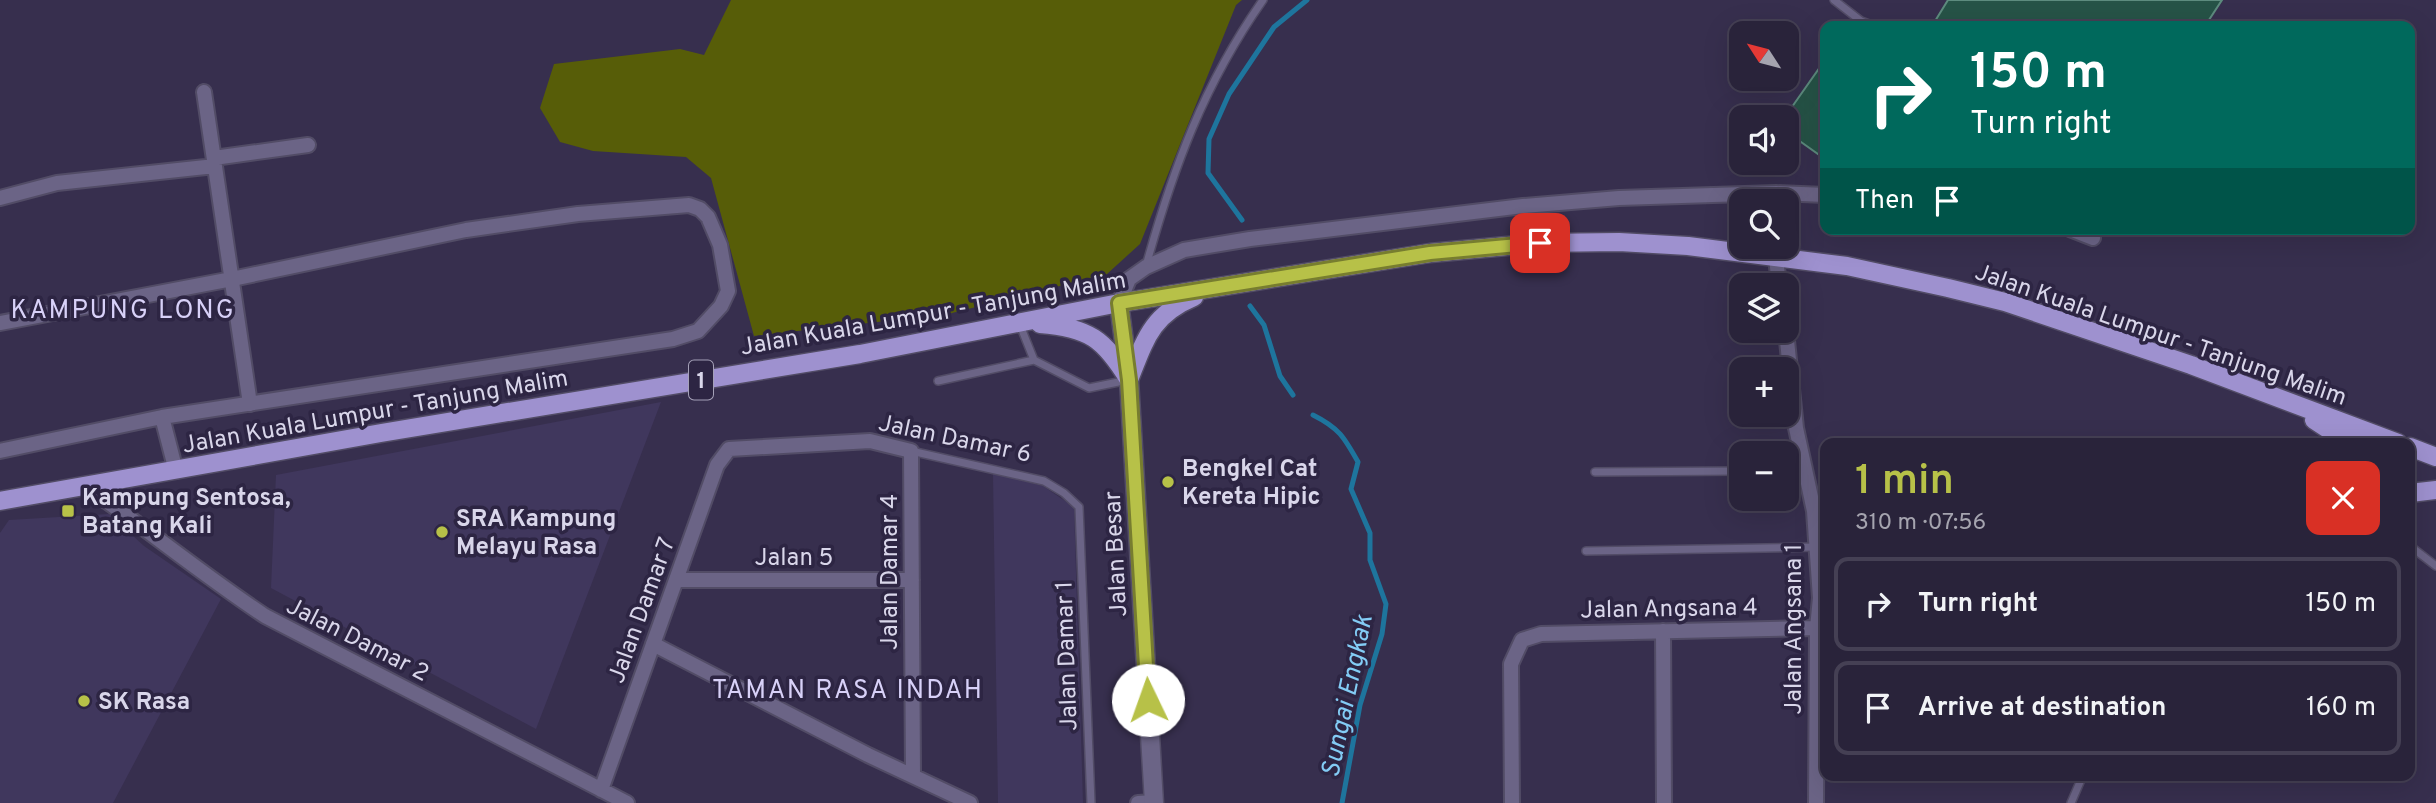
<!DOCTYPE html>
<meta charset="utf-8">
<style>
:root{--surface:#29233a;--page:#312b42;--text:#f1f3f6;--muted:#a5a4af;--line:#454054;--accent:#b7c148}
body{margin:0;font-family:Overpass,sans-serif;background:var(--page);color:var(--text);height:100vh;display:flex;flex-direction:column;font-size:26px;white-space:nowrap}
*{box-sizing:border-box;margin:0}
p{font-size:23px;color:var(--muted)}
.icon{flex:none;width:38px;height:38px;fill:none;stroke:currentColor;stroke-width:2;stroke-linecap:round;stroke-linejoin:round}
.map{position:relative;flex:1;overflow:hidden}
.side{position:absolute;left:1820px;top:438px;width:595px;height:343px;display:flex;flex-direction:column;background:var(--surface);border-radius:14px;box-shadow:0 7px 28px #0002,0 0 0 2px var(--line)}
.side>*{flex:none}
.banner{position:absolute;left:1820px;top:21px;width:595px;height:214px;border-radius:14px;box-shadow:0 7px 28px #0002,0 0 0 2px var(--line);background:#00695c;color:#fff;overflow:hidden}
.needle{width:46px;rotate:306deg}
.buttons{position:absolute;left:1729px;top:21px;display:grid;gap:14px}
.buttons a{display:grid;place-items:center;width:70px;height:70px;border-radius:14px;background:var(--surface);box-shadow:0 7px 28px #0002,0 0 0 2px var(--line);font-size:35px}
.pin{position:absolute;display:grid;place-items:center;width:60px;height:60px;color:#fff;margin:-30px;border-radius:14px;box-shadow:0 4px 10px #0006}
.me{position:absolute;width:77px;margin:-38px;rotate:357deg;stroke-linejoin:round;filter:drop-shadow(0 0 5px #0008)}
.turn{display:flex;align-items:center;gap:24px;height:147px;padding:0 35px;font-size:32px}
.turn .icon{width:91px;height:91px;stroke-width:2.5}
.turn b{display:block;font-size:49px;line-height:60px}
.then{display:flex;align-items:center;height:66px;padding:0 35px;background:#0003;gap:14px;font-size:26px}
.round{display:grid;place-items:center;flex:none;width:74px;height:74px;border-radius:14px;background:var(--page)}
.headline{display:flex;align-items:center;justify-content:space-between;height:119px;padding:0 35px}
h1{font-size:42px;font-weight:600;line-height:52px;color:var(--accent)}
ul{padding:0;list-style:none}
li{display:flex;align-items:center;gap:21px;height:94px;margin:0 14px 10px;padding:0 21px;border:4px solid var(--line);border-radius:14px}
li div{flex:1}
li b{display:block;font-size:26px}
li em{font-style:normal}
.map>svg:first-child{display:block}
.built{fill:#40375d}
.green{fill:#575d08}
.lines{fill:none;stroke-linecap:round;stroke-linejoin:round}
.stream{stroke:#1e759d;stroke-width:5}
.building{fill:#265347;stroke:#5d8b7e;stroke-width:2}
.service-casing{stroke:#524c66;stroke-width:10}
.minor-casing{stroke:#524c66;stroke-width:18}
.secondary-casing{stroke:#524c66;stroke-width:21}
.primary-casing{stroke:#524c66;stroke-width:21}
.service{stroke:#6b6486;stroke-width:7}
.minor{stroke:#6b6486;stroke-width:14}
.secondary{stroke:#6b6486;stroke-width:18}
.primary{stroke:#9e91cf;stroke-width:18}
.route-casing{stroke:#777d2f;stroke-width:18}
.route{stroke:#b7c148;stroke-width:12}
.poi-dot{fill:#b7c148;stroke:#2d2543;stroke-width:2.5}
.labels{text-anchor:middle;stroke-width:7;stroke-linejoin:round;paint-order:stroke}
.shield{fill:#2d2543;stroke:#a5a1b8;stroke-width:2}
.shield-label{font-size:23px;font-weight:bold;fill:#d9d6ea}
.street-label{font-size:24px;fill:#d9d6ea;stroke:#2d2543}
.poi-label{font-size:24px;font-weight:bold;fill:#d9d6ea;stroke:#2d2543;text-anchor:start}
.neighbourhood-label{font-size:26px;letter-spacing:2px;fill:#d8d1f8;stroke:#2d2543}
.water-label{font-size:26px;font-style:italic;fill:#83ccf5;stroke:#2d2543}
</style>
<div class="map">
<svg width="2436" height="803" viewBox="0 0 2436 803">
<rect width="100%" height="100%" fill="#372f4e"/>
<path class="built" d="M 661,402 L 536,729 L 271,588 L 276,475 Z
M 993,473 L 1043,486 L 1074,507 L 1083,803 L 998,803 Z
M 109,514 L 144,546 L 221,599 L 113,803 L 0,803 L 0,533 L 9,520 Z"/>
<path class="green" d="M 731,0 L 1242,0 L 1236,5 L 1140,244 L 1107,274 L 948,314 L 754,336 L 711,178 L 686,157 L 593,151 L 560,142 L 540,108 L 554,64 L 680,49 L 704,55 Z"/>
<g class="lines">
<path class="stream" d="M 1242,220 L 1208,173 L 1209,139 L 1229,94 L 1274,27 L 1307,0
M 1250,306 L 1264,325 L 1280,376 L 1293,395
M 1313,415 C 1339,428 1344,437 1358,462 L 1351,489 L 1370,533 L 1370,560 L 1386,604 L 1382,634 L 1360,705 L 1342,803"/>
</g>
<path class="building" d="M 1948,0 L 2222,0 L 2205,26 L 1932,26 Z
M 1825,60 L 1825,159 L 1787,132 L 1787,114 Z"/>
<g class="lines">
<g class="service-casing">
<path id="service" d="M 1834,0 L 1861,21 L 1874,26
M 1146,266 C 1173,168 1204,84 1263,0
M 1020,325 L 1034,360
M 938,381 L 1034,360 L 1089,388 L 1128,380
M 2131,441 L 2135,443
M 911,451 L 1044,481 L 1064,493 L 1079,507 L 1091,803
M 1787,470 L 1806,470
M 1595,472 L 1741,471
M 2410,546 L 2436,566
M 1586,551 L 1816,547
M 2071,803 L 2083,775"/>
</g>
<g class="minor-casing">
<path id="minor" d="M 204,92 L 250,404
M 214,158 L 308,145
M 0,198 L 57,183 L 215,166
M 2070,229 L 2093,238
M 1776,258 L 1779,285
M 1119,303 L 1129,279 L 1146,267 L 1184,250 L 1250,239 L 1523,206 L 1619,198 L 1776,193 L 1825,195
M 0,323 L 232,279 L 466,230 L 578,214 L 689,205 L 700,209 L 708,217 L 720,245 L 728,291 L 721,306 L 698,331 L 673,339 L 162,417 L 0,451
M 1786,331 L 1796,428 L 1814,511 L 1820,598 L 1817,628 L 1816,803
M 162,417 L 176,471
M 85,486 C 146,528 203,575 265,616 L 627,803
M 676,580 L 912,580
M 1663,631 L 1664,803
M 653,644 L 868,755 L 970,803
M 601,790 L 717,465 L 729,449 L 870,441 L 911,451 L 913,776
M 1138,803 L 1154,802
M 1512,803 L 1511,664 L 1522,640 L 1541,634 L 1817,628"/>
</g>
<g class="secondary-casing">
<path id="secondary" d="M 1119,303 L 1129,380 L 1154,803"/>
</g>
<g class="primary-casing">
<path id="primary" d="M 1040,324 C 1090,328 1104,339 1129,380
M 1129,380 C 1145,340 1151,315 1194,297
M 2314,420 L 2349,443
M 2410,447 L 2436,457
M 2410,493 L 2436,490
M 0,501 L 381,433 L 860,354 L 1119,303 L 1430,253 L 1540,243 L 1619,242 L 1688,246 L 1847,266 L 1948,288 L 2005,302 L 2191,365 L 2398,443"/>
</g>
<use href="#service" class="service"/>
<use href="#minor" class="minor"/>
<use href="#secondary" class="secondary"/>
<use href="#primary" class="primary"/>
</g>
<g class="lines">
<g class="route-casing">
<path id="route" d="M 1148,700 L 1129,380 L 1119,303 L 1430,253 L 1540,243"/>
</g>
<use href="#route" class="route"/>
</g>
<g class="poi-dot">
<circle cx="1168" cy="482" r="7"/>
<rect x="61" y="504" width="14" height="14" rx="3.5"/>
<circle cx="442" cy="532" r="7"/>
<circle cx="84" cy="701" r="7"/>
</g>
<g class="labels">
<rect class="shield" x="689" y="360.5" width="24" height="39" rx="5"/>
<g class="shield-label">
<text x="701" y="388">1</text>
</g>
<g class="street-label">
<text transform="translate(933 313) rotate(-10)" y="8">Jalan Kuala Lumpur - Tanjung Malim</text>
<text transform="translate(2161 334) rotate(19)" y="8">Jalan Kuala Lumpur - Tanjung Malim</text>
<text transform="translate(375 411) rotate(-10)" y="8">Jalan Kuala Lumpur - Tanjung Malim</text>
<text transform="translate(955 438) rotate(12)" y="8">Jalan Damar 6</text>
<text transform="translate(1115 554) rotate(-93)" y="8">Jalan Besar</text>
<text x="794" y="565">Jalan 5</text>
<text transform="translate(889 572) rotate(-90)" y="8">Jalan Damar 4</text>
<text transform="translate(1669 608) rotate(-1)" y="8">Jalan Angsana 4</text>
<text transform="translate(641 610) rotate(-70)" y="8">Jalan Damar 7</text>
<text transform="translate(1793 629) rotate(-90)" y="8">Jalan Angsana 1</text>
<text transform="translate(358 639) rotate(27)" y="8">Jalan Damar 2</text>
<text transform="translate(1066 656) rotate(-92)" y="8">Jalan Damar 1</text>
</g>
<g class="poi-label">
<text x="1182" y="476">Bengkel Cat<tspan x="1182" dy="28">Kereta Hipic</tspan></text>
<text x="82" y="505">Kampung Sentosa,<tspan x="82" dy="28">Batang Kali</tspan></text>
<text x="456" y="526">SRA Kampung<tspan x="456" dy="28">Melayu Rasa</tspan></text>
<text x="98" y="709">SK Rasa</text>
</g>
<g class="neighbourhood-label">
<text x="123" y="318">KAMPUNG LONG</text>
<text x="848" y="698">TAMAN RASA INDAH</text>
</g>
<g class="water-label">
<text transform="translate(1346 696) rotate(-78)" y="9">Sungai Engkak</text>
</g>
</g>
</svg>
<div class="buttons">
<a><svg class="needle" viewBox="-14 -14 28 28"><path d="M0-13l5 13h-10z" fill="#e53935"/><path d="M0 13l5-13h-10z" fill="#a5a4af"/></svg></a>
<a><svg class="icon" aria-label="sound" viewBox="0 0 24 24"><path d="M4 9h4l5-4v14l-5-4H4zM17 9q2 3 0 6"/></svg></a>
<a><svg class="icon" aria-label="search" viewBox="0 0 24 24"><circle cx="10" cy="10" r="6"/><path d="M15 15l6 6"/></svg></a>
<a><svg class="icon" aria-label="layers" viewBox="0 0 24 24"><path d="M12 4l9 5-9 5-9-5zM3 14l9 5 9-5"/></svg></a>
<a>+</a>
<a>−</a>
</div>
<div class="pin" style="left:1540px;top:243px;background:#d93025"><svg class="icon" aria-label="arrive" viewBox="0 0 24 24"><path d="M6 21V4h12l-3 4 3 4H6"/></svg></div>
<svg class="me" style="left:1148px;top:700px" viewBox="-20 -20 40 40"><circle r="19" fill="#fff"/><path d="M0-13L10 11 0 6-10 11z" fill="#b7c148"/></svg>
<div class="banner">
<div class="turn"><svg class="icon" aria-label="right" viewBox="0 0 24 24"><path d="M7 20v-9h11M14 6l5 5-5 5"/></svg><div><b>150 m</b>Turn right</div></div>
<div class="then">Then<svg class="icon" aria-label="arrive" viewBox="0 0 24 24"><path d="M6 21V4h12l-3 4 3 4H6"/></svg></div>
</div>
<section class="side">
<div class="headline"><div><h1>1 min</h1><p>310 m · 07:56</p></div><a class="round" style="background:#d93025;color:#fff"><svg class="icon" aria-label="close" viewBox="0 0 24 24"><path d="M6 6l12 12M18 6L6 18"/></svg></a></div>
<ul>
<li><svg class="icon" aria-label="right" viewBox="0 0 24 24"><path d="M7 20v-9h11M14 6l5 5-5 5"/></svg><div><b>Turn right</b></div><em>150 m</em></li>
<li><svg class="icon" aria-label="arrive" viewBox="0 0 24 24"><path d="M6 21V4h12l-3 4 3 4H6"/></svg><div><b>Arrive at destination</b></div><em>160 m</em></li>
</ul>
</section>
</div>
